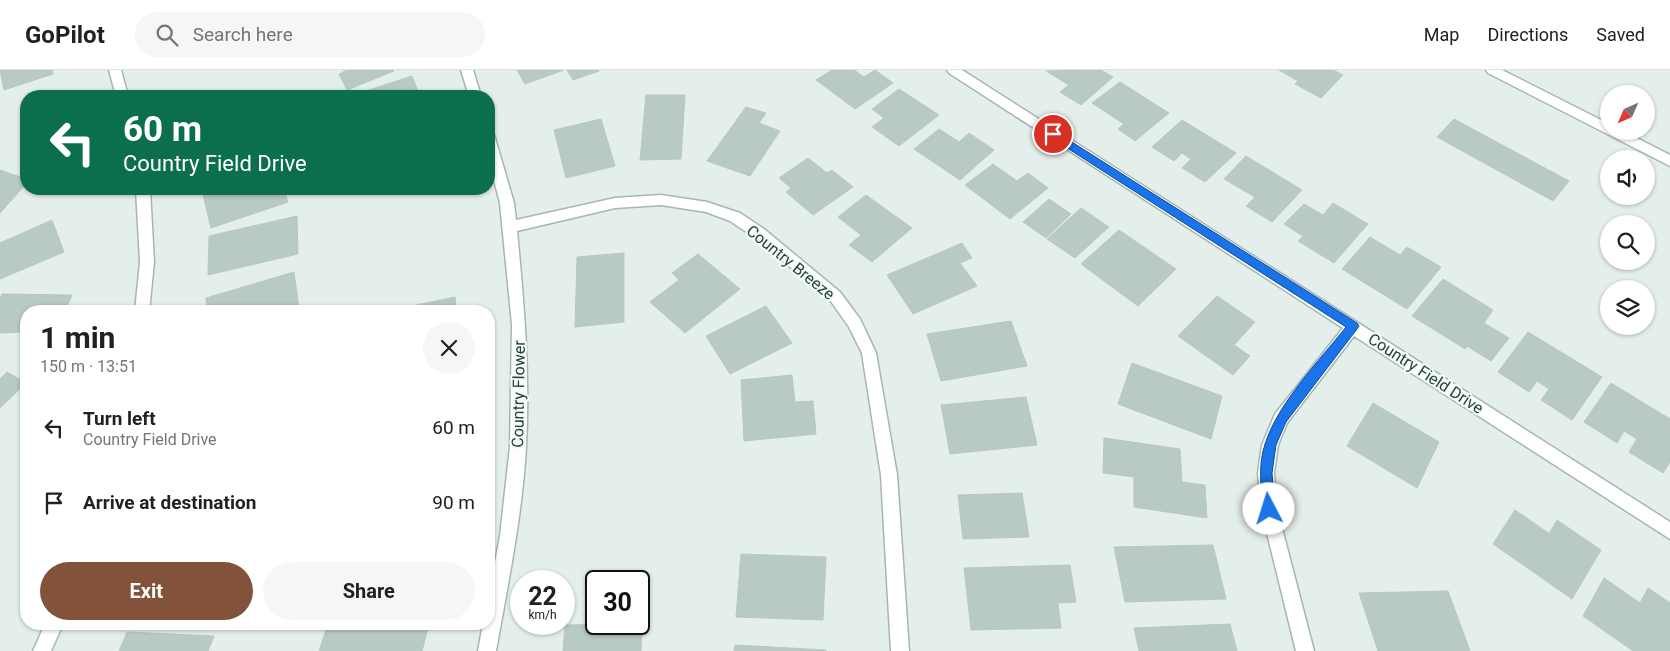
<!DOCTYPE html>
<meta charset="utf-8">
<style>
:root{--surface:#fff;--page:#f6f6f6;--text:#202124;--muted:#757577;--line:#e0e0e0;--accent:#82523a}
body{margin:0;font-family:Roboto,sans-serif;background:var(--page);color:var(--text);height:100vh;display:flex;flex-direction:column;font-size:19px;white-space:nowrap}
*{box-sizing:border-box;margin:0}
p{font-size:16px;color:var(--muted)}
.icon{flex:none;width:28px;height:28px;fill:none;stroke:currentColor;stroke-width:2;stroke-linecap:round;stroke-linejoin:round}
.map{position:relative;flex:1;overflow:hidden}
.panel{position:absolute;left:20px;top:235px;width:475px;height:325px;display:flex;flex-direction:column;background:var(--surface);border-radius:20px;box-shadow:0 1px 4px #0004}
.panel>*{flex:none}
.guide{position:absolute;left:20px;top:20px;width:475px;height:105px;border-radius:20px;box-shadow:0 1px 4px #0004;background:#0b6e4f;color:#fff;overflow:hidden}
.needle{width:32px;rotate:225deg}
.buttons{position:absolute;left:1600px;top:15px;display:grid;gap:10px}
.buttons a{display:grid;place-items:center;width:55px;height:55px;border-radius:50%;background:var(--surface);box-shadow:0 1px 4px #0004;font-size:25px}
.speed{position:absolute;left:510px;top:500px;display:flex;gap:10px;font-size:25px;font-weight:700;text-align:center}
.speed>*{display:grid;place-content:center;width:65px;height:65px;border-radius:50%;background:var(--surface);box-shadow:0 1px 4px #0004;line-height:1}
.speed small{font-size:12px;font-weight:400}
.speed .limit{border:2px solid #111;border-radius:8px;background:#fff;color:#111}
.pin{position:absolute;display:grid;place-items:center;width:42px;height:42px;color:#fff;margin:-21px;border:2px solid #fff;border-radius:50%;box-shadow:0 1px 5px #0007}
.me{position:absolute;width:55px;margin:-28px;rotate:355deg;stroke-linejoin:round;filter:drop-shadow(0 0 4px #0008)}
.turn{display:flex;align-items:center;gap:18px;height:105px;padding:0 20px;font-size:22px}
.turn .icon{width:65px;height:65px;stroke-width:2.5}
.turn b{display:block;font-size:35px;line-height:42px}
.round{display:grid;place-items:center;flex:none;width:52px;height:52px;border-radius:26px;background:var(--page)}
.headline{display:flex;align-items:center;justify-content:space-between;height:85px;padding:0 20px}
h1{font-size:30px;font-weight:700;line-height:38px}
.button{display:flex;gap:10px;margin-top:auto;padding:10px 20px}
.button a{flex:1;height:58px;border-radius:30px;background:var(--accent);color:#fff;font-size:20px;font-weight:700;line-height:58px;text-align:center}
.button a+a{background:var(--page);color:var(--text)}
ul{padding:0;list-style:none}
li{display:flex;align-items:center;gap:15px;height:75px;padding:0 20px}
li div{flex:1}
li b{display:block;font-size:19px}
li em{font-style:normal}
header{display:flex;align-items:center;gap:30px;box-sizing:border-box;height:70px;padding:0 25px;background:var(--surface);border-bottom:1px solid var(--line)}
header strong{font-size:24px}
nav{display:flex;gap:28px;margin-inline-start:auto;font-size:18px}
.search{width:350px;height:45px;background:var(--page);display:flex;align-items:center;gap:12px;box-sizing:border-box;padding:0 18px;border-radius:28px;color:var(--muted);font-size:19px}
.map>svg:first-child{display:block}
.building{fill:#b9c9c4;stroke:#b6c9c3}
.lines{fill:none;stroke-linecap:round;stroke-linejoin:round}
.minor-casing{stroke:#a6b7b3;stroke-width:3}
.minor{fill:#fff;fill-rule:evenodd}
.route{fill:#1a73e8;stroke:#114b97}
.labels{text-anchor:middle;stroke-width:4.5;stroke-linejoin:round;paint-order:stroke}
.street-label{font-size:16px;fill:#22423c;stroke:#f5faf8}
</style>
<header>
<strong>GoPilot</strong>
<div class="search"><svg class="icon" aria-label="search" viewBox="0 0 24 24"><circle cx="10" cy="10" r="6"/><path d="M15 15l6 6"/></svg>Search here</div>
<nav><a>Map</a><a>Directions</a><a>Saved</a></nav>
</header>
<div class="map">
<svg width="1670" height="581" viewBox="0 0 1670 581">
<rect width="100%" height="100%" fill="#e4eeeb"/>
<path class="building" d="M 0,0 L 52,0 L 53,4 L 4,20 Z
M 347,0 L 393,0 L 394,1 L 347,20 L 339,4 Z
M 517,0 L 564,0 L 525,14 Z
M 567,0 L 598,0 L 599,1 L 573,10 Z
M 832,0 L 854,0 L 864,7 L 875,0 L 893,13 L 855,39 L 816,10 Z
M 1101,0 L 1113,7 L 1081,35 L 1060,22 L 1069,15 L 1046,1 Z
M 1279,0 L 1333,0 L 1343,5 L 1321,28 L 1295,14 L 1298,11 Z
M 412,6 L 420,26 L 361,26 L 360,23 Z
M 1120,12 L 1169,43 L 1135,71 L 1118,59 L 1124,54 L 1092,33 Z
M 899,19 L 939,45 L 899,76 L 872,57 L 884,48 L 872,39 Z
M 646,25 L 685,25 L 681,89 L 640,90 Z
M 746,37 L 766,43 L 759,53 L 780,61 L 750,106 L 707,91 Z
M 601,49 L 615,96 L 566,108 L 554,60 Z
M 1454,49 L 1569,111 L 1553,131 L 1437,67 Z
M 1182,50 L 1236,83 L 1205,112 L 1182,98 L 1191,89 L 1182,83 L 1174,91 L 1152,77 Z
M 939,59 L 959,72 L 969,63 L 994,80 L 960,110 L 914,79 Z
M 1246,86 L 1302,120 L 1272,152 L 1246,136 L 1255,127 L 1224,109 Z
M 808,88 L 827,103 L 832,100 L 853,117 L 813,145 L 786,122 L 791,118 L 779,108 Z
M 993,94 L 1017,111 L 1028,103 L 1048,118 L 1010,149 L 965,115 Z
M 0,100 L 26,109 L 26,114 L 0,143 Z
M 221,119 L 284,119 L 288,132 L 211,158 L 203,125 Z
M 866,125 L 912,158 L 872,192 L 849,175 L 861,165 L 838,147 Z
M 1049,129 L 1071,144 L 1046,168 L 1023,152 Z
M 1333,133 L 1368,154 L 1334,193 L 1298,171 L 1303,166 L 1284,154 L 1304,134 L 1323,145 Z
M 1081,138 L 1109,157 L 1075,188 L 1047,169 Z
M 297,146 L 298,184 L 208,205 L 209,166 Z
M 52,150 L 64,182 L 0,209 L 0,173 Z
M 1119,160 L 1176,199 L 1138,236 L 1081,194 Z
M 1370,167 L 1400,185 L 1407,177 L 1441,197 L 1407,239 L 1342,199 Z
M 962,173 L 972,188 L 960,193 L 977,216 L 913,244 L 887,205 Z
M 624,183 L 624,252 L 575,257 L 577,187 Z
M 698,184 L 740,219 L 685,263 L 650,232 L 679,210 L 672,203 Z
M 294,202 L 299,238 L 289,241 L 207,241 L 206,228 Z
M 1443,209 L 1493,240 L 1484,253 L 1509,268 L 1491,291 L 1467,276 L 1465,279 L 1412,246 Z
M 2,224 L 72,225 L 65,241 L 26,241 L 26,262 L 0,263 L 0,228 Z
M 1217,226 L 1255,252 L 1234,275 L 1250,286 L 1233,305 L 1178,266 Z
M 455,227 L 456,241 L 388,241 Z
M 766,236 L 792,273 L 730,304 L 706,266 Z
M 1011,251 L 1027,296 L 941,311 L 927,264 Z
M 1528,262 L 1602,307 L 1572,350 L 1541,330 L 1549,319 L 1537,311 L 1529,322 L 1498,302 Z
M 1132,293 L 1222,326 L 1211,369 L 1118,334 Z
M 7,302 L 26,313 L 0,338 L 0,309 Z
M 792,305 L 795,332 L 813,331 L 816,364 L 744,371 L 741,310 Z
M 1611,313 L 1670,349 L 1670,392 L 1663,403 L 1629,382 L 1637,369 L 1624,361 L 1617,373 L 1584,352 Z
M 1026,327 L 1037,375 L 950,384 L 941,335 Z
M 1373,333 L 1439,372 L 1417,418 L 1347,376 Z
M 1104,368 L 1180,379 L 1182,412 L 1205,415 L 1207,448 L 1134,437 L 1134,407 L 1103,403 Z
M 1022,423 L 1029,467 L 963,469 L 958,425 Z
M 1515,440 L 1550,464 L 1529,499 L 1493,474 Z
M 1557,450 L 1601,480 L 1572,529 L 1529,499 Z
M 1213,475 L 1226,529 L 1125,532 L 1114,477 Z
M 741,484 L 826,487 L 823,550 L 736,547 Z
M 1070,495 L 1076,532 L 1058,533 L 1061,558 L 971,560 L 964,498 Z
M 1604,508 L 1640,533 L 1648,518 L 1670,533 L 1670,581 L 1633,581 L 1583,546 Z
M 1448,521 L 1470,581 L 1378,581 L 1359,523 Z
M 639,551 L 642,551 L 641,581 L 563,581 L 565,555 L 639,554 Z
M 328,554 L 429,554 L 422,581 L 319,581 Z
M 1230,554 L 1237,581 L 1139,581 L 1134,558 Z
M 127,562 L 214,566 L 208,581 L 119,581 Z
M 735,575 L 826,580 L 826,581 L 734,581 Z"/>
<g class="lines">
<g class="minor-casing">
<path id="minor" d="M 109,0 L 121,0 L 128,26 L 116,26 Z
M 461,0 L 473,0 L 481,26 L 469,26 Z
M 947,0 L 962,0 L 1670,452 L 1670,469 L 1354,266 L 1287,353 L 1278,375 L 1274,403 L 1277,439 L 1314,581 L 1296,581 L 1261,439 L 1258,403 L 1262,375 L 1275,344 L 1343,258 L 949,3 Z
M 1486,0 L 1502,0 L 1609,54 L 1609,61 L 1623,61 L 1670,85 L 1670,96 L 1488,3 Z
M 489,63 L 494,65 L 495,68 L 514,133 L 516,150 L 615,128 L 661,125 L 707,132 L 740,143 L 764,159 L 840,222 L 860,249 L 876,283 L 897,405 L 909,581 L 891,581 L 881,405 L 862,283 L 849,257 L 830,230 L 754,167 L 730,151 L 706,142 L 661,135 L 615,138 L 517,161 C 524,233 530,305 526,378 C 522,446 508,514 496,581 L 478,581 L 483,554 L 489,554 L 489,524 L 500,466 L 510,377 L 512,255 L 500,133 L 489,91 Z
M 136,119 L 150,119 L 154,192 L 149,241 L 135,241 L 140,192 Z
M 45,554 L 63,554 L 51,581 L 33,581 Z"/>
</g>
<use href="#minor" class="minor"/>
</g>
<path class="route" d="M 1053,60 L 1357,253 L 1359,256 L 1357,259 L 1286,352 L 1276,375 L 1272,403 L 1275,439 L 1274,443 L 1269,445 L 1265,443 L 1263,439 C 1261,417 1258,395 1265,374 C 1278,333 1319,291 1346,257 L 1050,67 L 1048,64 Z"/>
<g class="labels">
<g class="street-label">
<text transform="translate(791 192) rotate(39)" y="6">Country Breeze</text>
<text transform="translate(1426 303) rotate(33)" y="6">Country Field Drive</text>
<text transform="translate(518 324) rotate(-89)" y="6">Country Flower</text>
</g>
</g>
</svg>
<div class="buttons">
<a><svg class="needle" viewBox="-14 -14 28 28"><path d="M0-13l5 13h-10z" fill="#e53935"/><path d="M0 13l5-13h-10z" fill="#757577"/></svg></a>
<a><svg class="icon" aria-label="sound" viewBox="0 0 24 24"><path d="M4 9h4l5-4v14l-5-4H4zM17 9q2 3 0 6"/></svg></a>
<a><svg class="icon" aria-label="search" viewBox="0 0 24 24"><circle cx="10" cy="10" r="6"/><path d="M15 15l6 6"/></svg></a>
<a><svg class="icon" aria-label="layers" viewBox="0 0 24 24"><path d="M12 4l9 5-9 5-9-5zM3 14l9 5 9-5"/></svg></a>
</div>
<div class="speed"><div>22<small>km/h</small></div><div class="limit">30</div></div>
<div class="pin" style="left:1053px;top:64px;background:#d93025"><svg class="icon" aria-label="arrive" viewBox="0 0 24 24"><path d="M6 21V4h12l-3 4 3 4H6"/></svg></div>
<svg class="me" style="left:1269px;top:439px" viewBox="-20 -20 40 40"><circle r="19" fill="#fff"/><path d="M0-13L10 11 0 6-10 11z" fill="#1a73e8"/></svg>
<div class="guide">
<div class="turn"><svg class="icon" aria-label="left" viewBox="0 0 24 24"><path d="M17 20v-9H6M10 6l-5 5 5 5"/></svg><div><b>60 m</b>Country Field Drive</div></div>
</div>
<section class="panel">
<div class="headline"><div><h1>1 min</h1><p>150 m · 13:51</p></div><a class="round"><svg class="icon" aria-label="close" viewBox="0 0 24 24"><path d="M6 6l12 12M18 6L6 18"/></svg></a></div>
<ul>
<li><svg class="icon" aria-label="left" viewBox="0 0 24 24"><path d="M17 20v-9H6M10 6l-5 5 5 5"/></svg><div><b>Turn left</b><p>Country Field Drive</p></div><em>60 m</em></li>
<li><svg class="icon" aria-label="arrive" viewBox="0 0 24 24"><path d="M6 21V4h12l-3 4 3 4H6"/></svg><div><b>Arrive at destination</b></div><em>90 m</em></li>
</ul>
<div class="button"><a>Exit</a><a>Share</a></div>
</section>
</div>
